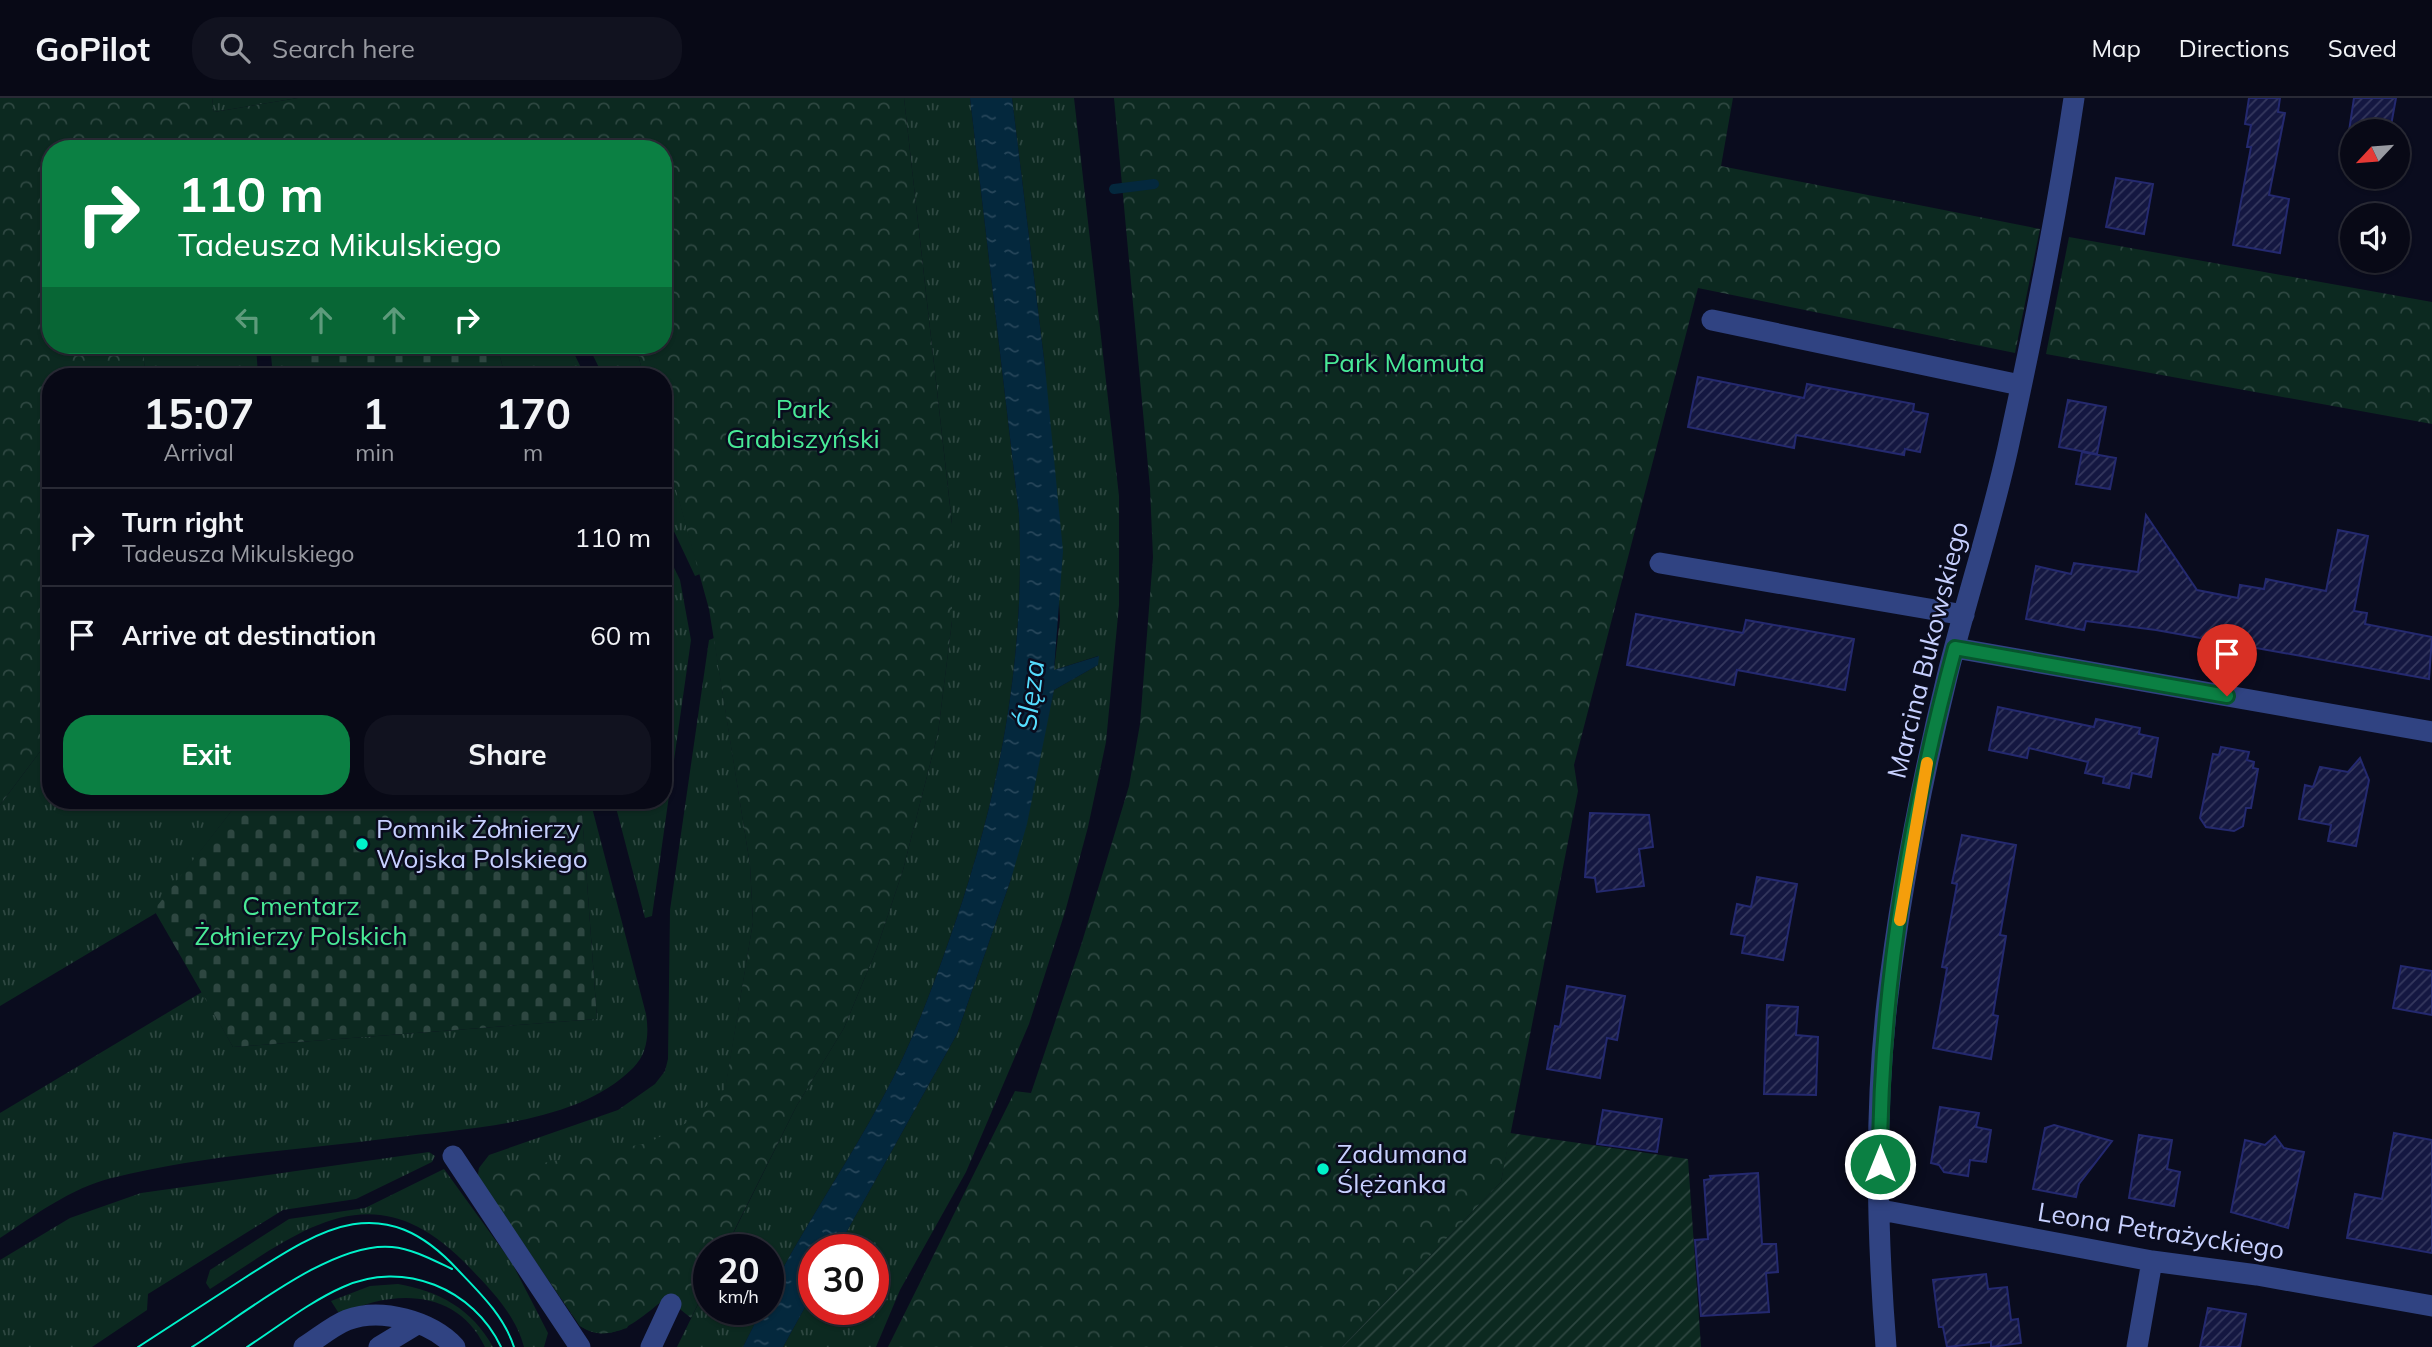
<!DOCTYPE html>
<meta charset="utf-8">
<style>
:root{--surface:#080916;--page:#11121f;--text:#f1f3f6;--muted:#989aa1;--line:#292a35;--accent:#0b8043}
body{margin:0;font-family:Mulish,sans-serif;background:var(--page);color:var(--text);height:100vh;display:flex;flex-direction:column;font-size:26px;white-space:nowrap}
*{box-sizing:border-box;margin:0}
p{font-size:23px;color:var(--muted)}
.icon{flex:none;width:38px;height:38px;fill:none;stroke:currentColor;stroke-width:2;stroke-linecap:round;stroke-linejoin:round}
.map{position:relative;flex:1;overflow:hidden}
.side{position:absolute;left:42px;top:270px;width:630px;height:441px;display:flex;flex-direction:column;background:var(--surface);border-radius:28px;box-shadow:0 2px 5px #0004,0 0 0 2px var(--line)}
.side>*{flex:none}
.top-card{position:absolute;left:42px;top:42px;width:630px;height:214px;border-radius:28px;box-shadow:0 2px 5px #0004,0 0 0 2px var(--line);background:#0b8043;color:#fff;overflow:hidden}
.needle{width:46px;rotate:244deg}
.buttons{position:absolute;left:2340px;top:21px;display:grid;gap:14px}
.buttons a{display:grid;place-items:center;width:70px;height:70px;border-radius:50%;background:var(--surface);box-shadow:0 2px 5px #0004,0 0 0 2px var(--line);font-size:35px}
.speed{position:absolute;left:693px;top:1136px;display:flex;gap:14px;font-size:35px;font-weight:700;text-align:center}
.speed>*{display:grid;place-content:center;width:91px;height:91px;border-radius:50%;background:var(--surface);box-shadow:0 2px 5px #0004,0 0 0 2px var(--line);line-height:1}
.speed small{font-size:18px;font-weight:400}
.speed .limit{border:10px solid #d22;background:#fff;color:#111}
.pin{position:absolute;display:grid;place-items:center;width:60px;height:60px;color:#fff;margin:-72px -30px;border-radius:50% 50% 50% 0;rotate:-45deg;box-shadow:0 0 7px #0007}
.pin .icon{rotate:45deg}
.me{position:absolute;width:77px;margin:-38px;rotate:0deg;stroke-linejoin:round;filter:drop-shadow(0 0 5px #0008)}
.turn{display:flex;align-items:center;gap:24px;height:147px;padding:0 21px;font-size:32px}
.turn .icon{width:91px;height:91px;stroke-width:2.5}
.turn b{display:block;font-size:49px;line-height:60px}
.lanes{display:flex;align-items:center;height:66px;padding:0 21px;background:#0003;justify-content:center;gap:35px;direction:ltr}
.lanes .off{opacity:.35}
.eta{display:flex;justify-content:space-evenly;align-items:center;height:119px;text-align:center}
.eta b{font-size:42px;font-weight:700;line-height:49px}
.cta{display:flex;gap:14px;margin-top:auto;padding:14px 21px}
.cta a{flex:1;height:80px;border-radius:28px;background:var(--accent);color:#fff;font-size:28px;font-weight:700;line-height:80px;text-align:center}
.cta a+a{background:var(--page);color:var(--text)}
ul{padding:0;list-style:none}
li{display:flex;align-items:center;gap:21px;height:98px;padding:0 21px;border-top:2px solid var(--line)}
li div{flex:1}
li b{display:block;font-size:26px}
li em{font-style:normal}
header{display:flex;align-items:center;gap:42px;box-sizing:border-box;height:98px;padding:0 35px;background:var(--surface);border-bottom:2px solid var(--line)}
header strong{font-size:33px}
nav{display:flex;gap:38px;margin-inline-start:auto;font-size:24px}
.search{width:490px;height:63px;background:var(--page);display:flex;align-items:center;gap:18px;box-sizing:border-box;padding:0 24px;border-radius:28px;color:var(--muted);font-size:26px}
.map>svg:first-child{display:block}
.grass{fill:url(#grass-tufts)}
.cemetery{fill:url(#cemetery-stones)}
.park{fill:url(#park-crowns)}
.garden{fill:url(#garden-furrows)}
.water{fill:url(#water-ripples)}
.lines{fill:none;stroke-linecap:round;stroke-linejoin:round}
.stream{stroke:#04283d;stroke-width:10}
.building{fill:url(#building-hatch);stroke:#24296f;stroke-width:2}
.minor{stroke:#304382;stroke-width:21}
.tram{stroke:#00f2ca;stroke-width:2}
.route-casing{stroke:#07532c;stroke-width:18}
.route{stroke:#0b8043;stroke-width:12}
.slow{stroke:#f59e0b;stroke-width:12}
.poi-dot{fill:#00f2ca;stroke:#0a0c1e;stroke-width:2.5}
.labels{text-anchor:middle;stroke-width:5;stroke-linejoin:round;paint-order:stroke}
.park-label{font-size:26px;fill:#49ea97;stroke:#0a0c1e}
.street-label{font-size:26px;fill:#c7d0ff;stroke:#0a0c1e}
.poi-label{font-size:26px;fill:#c7d0ff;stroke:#0a0c1e;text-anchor:start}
.water-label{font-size:28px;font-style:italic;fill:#5df;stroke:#0a0c1e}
</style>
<header>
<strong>GoPilot</strong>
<div class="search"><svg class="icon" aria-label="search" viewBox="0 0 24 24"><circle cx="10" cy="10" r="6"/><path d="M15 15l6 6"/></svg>Search here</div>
<nav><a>Map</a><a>Directions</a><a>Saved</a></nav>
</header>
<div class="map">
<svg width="2432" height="1249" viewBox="0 0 2432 1249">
<defs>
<pattern id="grass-tufts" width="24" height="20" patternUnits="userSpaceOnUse" patternTransform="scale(1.75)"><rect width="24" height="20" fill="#0c2920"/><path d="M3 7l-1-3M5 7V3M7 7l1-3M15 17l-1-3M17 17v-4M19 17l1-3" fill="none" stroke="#2e4741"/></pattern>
<pattern id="cemetery-stones" width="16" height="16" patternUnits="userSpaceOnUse" patternTransform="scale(1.75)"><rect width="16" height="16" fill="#0c2920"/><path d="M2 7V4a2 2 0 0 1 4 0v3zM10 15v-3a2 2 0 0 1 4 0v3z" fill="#2e4741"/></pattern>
<pattern id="park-crowns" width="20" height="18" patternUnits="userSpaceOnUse" patternTransform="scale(1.75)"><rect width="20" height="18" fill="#0c2920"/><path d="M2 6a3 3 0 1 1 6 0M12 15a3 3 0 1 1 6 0" fill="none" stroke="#2e4741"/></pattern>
<pattern id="garden-furrows" width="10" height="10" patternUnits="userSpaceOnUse" patternTransform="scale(1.75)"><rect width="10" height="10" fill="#0c2920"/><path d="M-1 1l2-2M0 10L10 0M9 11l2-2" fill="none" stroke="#2e4741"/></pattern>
<pattern id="water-ripples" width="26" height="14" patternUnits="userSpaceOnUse" patternTransform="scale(1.75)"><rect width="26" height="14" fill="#04283d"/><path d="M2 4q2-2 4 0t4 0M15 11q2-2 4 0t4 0" fill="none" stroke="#27465a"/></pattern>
<pattern id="building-hatch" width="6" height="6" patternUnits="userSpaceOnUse" patternTransform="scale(1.75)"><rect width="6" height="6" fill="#141741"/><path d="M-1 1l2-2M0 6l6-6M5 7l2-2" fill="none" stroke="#35385e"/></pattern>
</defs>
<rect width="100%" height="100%" fill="#0a0c1e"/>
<path class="grass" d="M 212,0 L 298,0 L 214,14 Z
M 904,0 L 970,0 L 1019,416 C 1026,566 997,710 946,851 C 928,902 908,954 882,1001 C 846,1068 803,1130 768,1198 L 768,1152 L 725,1152 L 796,1009 L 844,930 L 877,850 L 903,772 L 938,635 L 952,523 L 952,425 Z
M 1012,0 L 1074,0 L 1119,398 L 1119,507 L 1106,644 L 1088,729 L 1065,814 L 1029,926 L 966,1074 L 900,1192 L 876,1249 L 783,1249 L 814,1193 L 814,1211 L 873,1211 L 873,1152 L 837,1151 L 957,936 L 1011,781 L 1054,592 L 1098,567 L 1098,558 L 1054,572 L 1060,521 L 1045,269 Z
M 143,247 L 256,247 L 258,278 L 145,278 Z
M 270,247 L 344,247 L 303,250 L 300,278 L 273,278 Z
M 497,247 L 570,247 L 585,278 L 505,278 Z
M 588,247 L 635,247 L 644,278 L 603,278 Z
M 663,345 L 700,476 L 695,478 L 663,410 Z
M 663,447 L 680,482 L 691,542 L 652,818 L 645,820 L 614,702 L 663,702 Z
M 714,540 L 750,767 L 753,824 L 714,1060 L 627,1230 C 609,1236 597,1239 580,1228 L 478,1079 L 479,1070 L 489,1057 L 618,1012 L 655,986 L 665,973 L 668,961 L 670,812 L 709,542 Z
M 51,639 L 51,702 L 240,702 L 155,812 L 156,815 L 0,908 L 0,707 Z
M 581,702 L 590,702 L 646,916 C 649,935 648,955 633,970 C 577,1027 466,1030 391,1040 C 299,1052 203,1057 112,1080 C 71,1090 35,1117 0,1140 L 0,1015 L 202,894 L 233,949 L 597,921 Z
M 429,1054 L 435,1058 L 432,1064 L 356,1101 L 283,1112 L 148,1196 L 147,1212 L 92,1249 L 0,1249 L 0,1162 L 70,1120 L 141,1095 Z
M 444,1071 L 512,1165 L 548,1235 L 544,1249 L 524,1249 C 516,1218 493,1194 471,1171 C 375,1069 305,1130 210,1191 L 206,1185 L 210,1172 L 289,1121 L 365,1110 Z
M 709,1184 L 709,1211 L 762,1211 L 743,1249 L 677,1249 Z
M 398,1186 C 439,1193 472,1211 493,1249 L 485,1249 C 457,1190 391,1191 340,1217 L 331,1203 L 370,1188 Z"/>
<path class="cemetery" d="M 344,247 L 497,247 L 505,278 L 300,278 L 302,250 Z
M 240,702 L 581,702 L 597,921 L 233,949 L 154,812 Z"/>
<path class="park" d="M 0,0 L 212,0 L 214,14 L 298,0 L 904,0 L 952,426 L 952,523 L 938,635 L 903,772 L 877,850 L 844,930 L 796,1009 L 725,1151 L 709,1152 L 709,1184 L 691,1220 L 666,1200 C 640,1220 613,1249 580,1228 L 478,1079 L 479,1070 L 517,1070 L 648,1045 L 690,1023 L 725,991 L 753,824 L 750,767 L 709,511 L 663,345 L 663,278 L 644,278 L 635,247 L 663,247 L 663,51 L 51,51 L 51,247 L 143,247 L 145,278 L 51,278 L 51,639 L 0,707 Z
M 1114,0 L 1733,0 L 1721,68 L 2040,131 L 2015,255 L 1698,190 L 1574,667 L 1578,693 L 1501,1084 L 1342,1249 L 888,1249 L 1015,993 L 1031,995 L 1082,844 L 1129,688 L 1140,626 L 1153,459 L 1150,390 Z
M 2069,139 L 2432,204 L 2432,326 L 2046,256 Z"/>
<path class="garden" d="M 1510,1035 L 1688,1061 L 1701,1249 L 1342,1249 L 1501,1084 Z"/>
<path class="water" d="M 970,0 L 1012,0 L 1045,269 L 1063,453 L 1054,572 L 1099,558 L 1098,567 L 1054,592 L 1027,726 L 1011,781 L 957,936 L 837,1151 L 814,1152 L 814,1193 L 783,1249 L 743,1249 L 762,1211 L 768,1211 L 768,1198 C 803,1130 846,1068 882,1001 C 908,954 928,902 946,851 C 997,710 1026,566 1019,416 Z"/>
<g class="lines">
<path class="stream" d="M 1114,91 L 1154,86"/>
</g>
<path class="building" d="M 2249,0 L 2280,0 L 2278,14 L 2285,15 L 2269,97 L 2289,101 L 2280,155 L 2233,147 L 2251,49 L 2247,49 L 2251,27 L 2245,26 Z
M 2354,0 L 2396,0 L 2390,33 L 2349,33 Z
M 2116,80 L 2153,86 L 2144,136 L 2106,129 Z
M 1698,279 L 1804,300 L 1807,286 L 1914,306 L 1913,313 L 1928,316 L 1920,354 L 1905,351 L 1904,357 L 1796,337 L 1794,350 L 1688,329 Z
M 2068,302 L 2106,309 L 2097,356 L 2059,349 Z
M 2082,354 L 2116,360 L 2110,391 L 2076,386 Z
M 2146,417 L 2197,492 L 2238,500 L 2240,487 L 2264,491 L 2266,481 L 2326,493 L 2338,432 L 2368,438 L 2354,513 L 2367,515 L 2365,526 L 2432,539 L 2429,581 L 2156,532 L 2086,523 L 2084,532 L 2026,521 L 2036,468 L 2071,476 L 2074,465 L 2138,474 Z
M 1636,516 L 1743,535 L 1746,522 L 1854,541 L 1845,592 L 1737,572 L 1734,587 L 1627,567 Z
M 1998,609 L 2094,629 L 2096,621 L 2140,630 L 2139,636 L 2158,640 L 2151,679 L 2132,675 L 2129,690 L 2103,685 L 2104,679 L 2085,675 L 2088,664 L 2029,650 L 2027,660 L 1989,652 Z
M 2221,649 L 2249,654 L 2247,662 L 2254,664 L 2253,670 L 2258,671 L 2251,710 L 2246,710 L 2243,728 L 2234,733 L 2206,729 L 2200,720 L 2213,656 L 2219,657 Z
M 2360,660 L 2369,682 L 2356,748 L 2328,743 L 2331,727 L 2299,721 L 2305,687 L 2313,689 L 2320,669 L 2348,674 Z
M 1590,715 L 1649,717 L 1653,749 L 1639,751 L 1644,788 L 1597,794 L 1595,780 L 1585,779 Z
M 1962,737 L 2016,747 L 2000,837 L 2006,838 L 1993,917 L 1998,918 L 1991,961 L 1933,950 L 1947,870 L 1942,869 L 1957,786 L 1952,785 Z
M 1757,779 L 1797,786 L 1783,862 L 1742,855 L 1745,838 L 1731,836 L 1737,806 L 1751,809 Z
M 2401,868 L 2432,873 L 2432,917 L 2393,910 Z
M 1567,888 L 1625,898 L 1617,942 L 1607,940 L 1600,980 L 1547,971 L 1555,928 L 1560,929 Z
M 1767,907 L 1798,909 L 1796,937 L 1818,939 L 1816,997 L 1764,996 Z
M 1940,1009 L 1979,1015 L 1976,1029 L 1991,1032 L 1986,1064 L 1970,1062 L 1968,1078 L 1944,1074 L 1939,1067 L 1931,1065 Z
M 1603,1012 L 1662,1021 L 1657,1054 L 1597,1046 Z
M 2054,1027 L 2112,1043 L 2079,1086 L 2076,1099 L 2033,1091 L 2045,1030 Z
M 2394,1035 L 2432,1042 L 2432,1155 L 2347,1140 L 2355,1096 L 2382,1101 Z
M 2139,1037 L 2172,1042 L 2167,1071 L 2180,1074 L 2174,1108 L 2129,1100 Z
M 2275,1038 L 2284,1050 L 2304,1054 L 2288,1130 L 2231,1114 L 2245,1042 L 2265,1047 Z
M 1758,1075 L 1762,1146 L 1776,1146 L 1778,1174 L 1766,1175 L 1769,1214 L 1701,1218 L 1695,1142 L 1708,1141 L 1704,1082 L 1711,1081 L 1710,1078 Z
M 1986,1176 L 1988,1191 L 2007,1189 L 2011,1222 L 2018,1221 L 2021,1245 L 1991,1249 L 1991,1244 L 1947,1249 L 1943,1229 L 1939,1229 L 1933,1182 Z
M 2208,1210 L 2246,1216 L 2240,1249 L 2200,1249 Z"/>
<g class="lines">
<path class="minor" d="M 1712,222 L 2020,287
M 1660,465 L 1964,517
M 1955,550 L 2432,634
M 453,1058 L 580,1249
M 1881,1112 L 2152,1163 L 2257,1177 L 2432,1208
M 304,1249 C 317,1241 332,1228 347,1222 C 381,1209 431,1223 455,1249
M 379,1249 L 417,1226
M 651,1249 L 671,1206
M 1886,1249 C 1877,1136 1874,1018 1887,905 C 1900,796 1921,686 1947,579 C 1966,501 1992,424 2009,345 C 2034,231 2057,115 2074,0
M 2137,1249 L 2152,1163"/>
<path class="tram" d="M 138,1249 C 174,1226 210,1202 246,1179 C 322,1130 383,1090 458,1172 C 480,1195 504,1218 514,1249
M 192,1249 C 243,1217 332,1143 392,1149 C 413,1151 433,1162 452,1171
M 247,1249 C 278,1229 309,1204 343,1189 C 403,1161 474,1191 501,1249"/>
</g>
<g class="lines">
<g class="route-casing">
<path id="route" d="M 1880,1066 C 1880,893 1910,717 1955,550 L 2227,598"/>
</g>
<use href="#route" class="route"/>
<path class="slow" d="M 1900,822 L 1927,665"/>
</g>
<g class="poi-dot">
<circle cx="362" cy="746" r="7"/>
<circle cx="1323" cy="1071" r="7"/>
</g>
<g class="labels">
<g class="park-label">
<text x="1404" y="274">Park Mamuta</text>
<text x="803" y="320">Park<tspan x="803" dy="30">Grabiszyński</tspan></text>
<text x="301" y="817">Cmentarz<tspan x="301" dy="30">Żołnierzy Polskich</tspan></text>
</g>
<g class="street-label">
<text transform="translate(1928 552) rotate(-76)" y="9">Marcina Bukowskiego</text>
<text transform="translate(2161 1133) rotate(9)" y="9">Leona Petrażyckiego</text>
</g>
<g class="poi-label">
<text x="376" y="740">Pomnik Żołnierzy<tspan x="376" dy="30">Wojska Polskiego</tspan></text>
<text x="1337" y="1065">Zadumana<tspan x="1337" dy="30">Ślężanka</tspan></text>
</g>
<g class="water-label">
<text transform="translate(1030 597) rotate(-83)" y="10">Ślęza</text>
</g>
</g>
</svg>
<div class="buttons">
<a><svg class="needle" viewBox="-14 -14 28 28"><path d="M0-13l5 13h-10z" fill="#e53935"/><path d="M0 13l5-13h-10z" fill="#989aa1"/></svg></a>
<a><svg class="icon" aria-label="sound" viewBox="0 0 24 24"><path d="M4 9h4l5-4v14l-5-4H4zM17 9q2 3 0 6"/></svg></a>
</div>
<div class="speed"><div>20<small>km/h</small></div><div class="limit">30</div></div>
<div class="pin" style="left:2227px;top:598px;background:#d93025"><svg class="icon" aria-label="arrive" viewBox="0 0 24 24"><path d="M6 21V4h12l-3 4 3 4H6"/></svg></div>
<svg class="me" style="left:1880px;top:1066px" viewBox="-20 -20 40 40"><circle r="17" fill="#0b8043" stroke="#fff" stroke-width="3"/><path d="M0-11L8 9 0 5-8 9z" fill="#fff"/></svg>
<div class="top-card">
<div class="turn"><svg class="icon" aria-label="right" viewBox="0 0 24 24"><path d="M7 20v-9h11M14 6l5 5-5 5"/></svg><div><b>110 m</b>Tadeusza Mikulskiego</div></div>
<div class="lanes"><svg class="icon off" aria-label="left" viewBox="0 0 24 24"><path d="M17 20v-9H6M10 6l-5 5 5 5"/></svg><svg class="icon off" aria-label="ahead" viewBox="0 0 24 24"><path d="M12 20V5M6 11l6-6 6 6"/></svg><svg class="icon off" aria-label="ahead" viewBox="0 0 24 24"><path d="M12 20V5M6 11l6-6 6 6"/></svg><svg class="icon" aria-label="right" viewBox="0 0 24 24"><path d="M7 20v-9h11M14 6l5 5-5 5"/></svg></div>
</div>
<section class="side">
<div class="eta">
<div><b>15:07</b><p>Arrival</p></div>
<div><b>1</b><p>min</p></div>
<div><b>170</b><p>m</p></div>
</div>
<ul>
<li><svg class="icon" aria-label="right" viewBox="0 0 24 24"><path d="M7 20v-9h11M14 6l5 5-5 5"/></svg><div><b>Turn right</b><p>Tadeusza Mikulskiego</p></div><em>110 m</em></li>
<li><svg class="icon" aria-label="arrive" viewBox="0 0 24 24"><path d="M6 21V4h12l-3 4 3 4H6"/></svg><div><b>Arrive at destination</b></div><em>60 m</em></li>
</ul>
<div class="cta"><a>Exit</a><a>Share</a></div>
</section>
</div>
